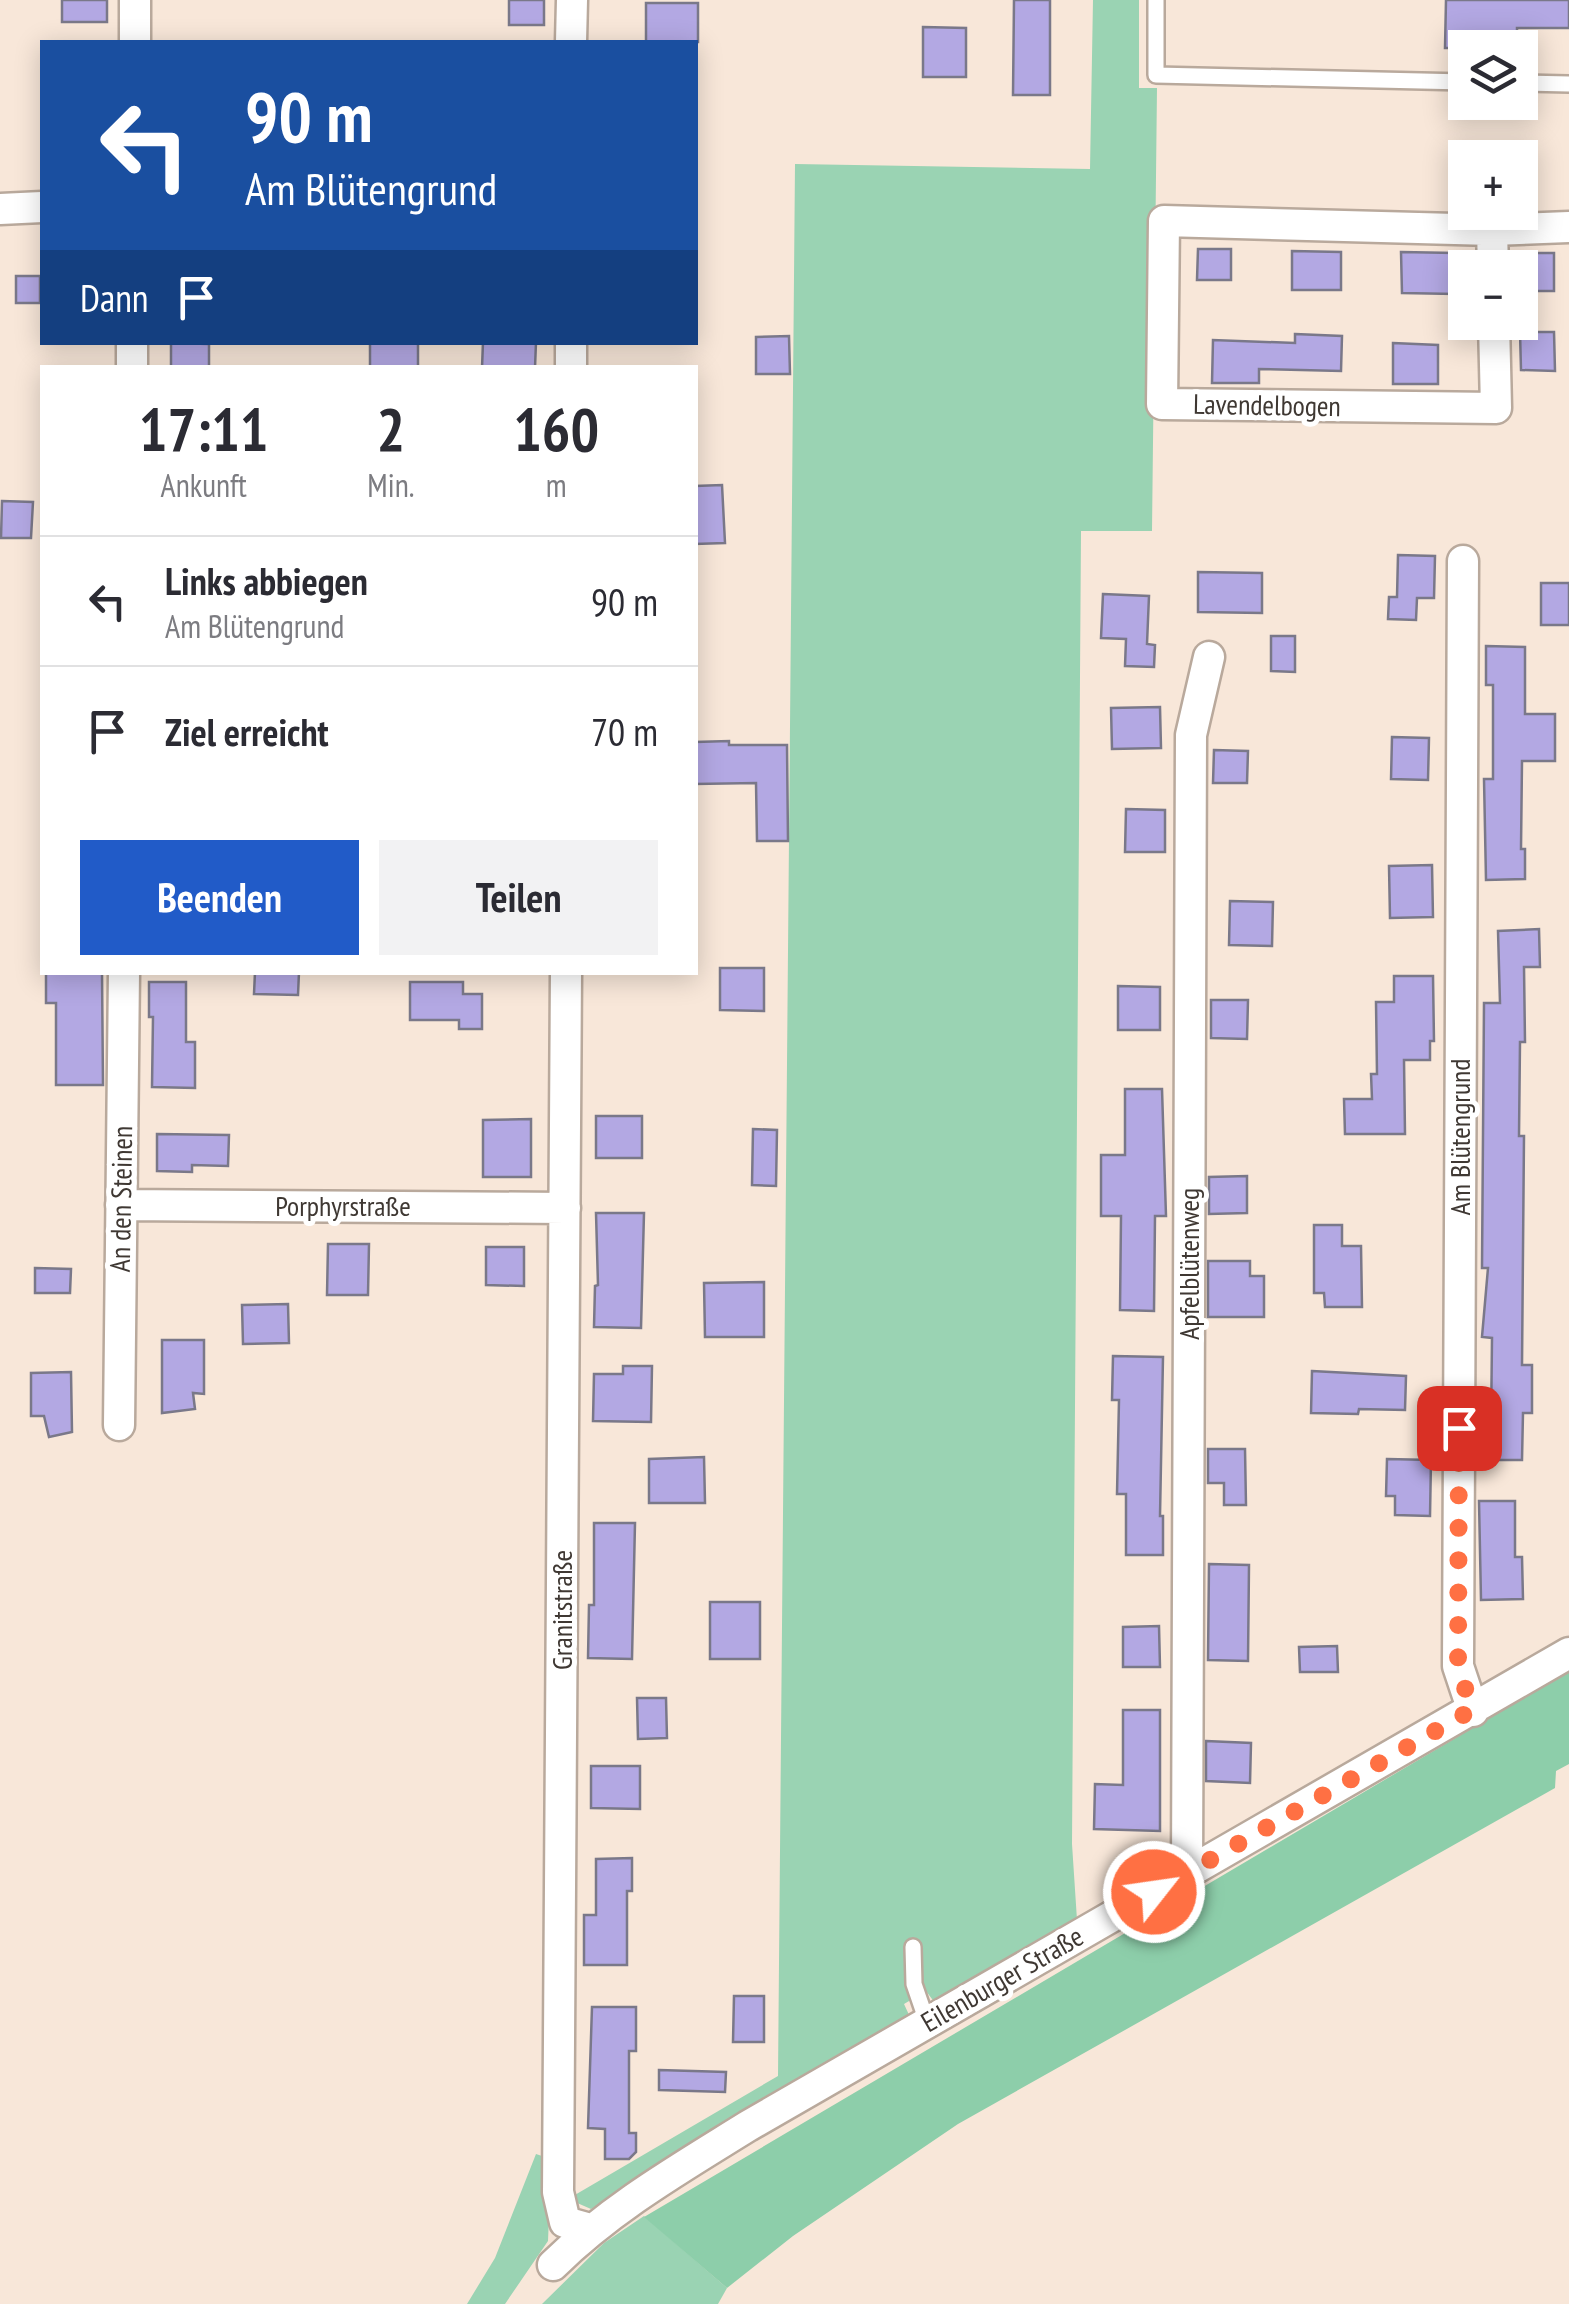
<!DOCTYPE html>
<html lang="de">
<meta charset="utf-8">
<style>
:root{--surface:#fff;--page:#f2f2f3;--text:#2b2b33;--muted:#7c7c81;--line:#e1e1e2;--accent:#215bc8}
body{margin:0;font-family:"PT Sans Narrow",sans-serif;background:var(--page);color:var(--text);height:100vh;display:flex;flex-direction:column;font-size:38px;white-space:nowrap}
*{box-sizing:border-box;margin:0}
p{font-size:32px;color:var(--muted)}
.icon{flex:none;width:55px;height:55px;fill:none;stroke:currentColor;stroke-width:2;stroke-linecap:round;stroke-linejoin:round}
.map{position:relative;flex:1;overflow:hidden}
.drawer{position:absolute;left:40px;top:365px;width:658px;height:610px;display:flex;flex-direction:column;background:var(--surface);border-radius:0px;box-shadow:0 5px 25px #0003}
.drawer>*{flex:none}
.hud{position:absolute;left:40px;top:40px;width:658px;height:305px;border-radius:0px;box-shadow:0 5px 25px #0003;background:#1a4fa0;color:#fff;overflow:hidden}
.fabs{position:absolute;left:1448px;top:30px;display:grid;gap:20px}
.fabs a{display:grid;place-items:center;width:90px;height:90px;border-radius:0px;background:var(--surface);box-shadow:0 5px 25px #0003;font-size:50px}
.pin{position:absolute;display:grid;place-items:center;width:85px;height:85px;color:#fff;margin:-42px;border-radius:20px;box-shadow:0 5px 15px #0006}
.me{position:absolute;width:110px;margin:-55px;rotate:60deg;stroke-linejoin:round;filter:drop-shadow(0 0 8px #0008)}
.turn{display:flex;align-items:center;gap:35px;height:210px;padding:0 40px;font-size:45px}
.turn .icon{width:130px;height:130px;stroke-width:2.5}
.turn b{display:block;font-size:70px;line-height:85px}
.then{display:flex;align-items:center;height:95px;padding:0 40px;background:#0003;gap:20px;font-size:38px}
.eta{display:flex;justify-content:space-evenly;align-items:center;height:170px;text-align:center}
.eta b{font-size:60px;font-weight:800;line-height:70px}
.cta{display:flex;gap:20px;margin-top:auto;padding:20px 40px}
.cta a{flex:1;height:115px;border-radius:0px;background:var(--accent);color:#fff;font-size:40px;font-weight:800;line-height:115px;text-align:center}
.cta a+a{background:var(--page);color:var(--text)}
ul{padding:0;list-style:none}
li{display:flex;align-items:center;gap:30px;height:130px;padding:0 40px;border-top:2px solid var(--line)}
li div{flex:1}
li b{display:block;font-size:38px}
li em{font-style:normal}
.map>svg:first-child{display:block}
.green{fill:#9ad3b3}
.forest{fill:#8dceaa}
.building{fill:#b3a8e3;stroke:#7a7889;stroke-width:2.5}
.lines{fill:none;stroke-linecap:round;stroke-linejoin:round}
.service-casing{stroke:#b9a99c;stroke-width:20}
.minor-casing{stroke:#b9a99c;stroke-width:35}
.service{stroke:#fff;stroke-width:15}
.minor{stroke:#fff;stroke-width:30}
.route{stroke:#ff7043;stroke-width:18;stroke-dasharray:0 32.4}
.labels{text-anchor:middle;stroke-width:10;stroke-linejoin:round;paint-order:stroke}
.street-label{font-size:28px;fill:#3f3833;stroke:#fff}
</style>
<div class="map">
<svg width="1569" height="2304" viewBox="0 0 1569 2304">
<rect width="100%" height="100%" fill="#f8e7d9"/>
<path class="green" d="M 1093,0 L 1139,0 L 1139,88 L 1157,88 L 1152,531 L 1081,531 L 1072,1844 L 1077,1920 L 935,2003 L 926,1991 L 904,2004 L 910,2017 L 591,2209 L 568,2199 L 778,2076 L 795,164 L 1090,169 Z
M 536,2154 L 542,2156 L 549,2217 L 548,2241 L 505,2304 L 467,2304 L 495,2258 Z
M 644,2216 L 727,2288 L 718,2304 L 542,2304 L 604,2243 Z"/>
<path class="forest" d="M 1569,1671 L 1569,1764 L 1556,1771 L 1555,1788 L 958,2124 L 793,2236 L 727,2288 L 644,2217 Z"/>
<path class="building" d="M 62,0 L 107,0 L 107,22 L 62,22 Z
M 509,0 L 544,0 L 544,25 L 509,25 Z
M 1014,0 L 1050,0 L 1050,95 L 1013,95 Z
M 1446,0 L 1569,0 L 1569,28 L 1517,28 L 1517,48 L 1445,48 Z
M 646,3 L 698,3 L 698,42 L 646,42 Z
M 923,27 L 966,28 L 966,77 L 923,77 Z
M 1198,249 L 1231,249 L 1231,280 L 1197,280 Z
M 1292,251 L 1341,252 L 1341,290 L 1292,290 Z
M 1401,252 L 1455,253 L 1455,294 L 1402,293 Z
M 1520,253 L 1554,253 L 1554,291 L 1520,291 Z
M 16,276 L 40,276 L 40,303 L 16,303 Z
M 1520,332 L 1554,332 L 1555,371 L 1521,370 Z
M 1295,334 L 1342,336 L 1341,371 L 1259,369 L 1259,383 L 1212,383 L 1213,340 L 1295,343 Z
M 789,336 L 790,374 L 756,374 L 756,337 Z
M 370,342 L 418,342 L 418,368 L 370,368 Z
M 483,342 L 536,342 L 535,368 L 482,368 Z
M 171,343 L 209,344 L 209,368 L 171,368 Z
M 1393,343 L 1438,345 L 1438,384 L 1393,384 Z
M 722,485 L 725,543 L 695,544 L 695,486 Z
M 2,501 L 33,502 L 31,538 L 1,538 Z
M 1398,555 L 1435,556 L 1434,598 L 1417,598 L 1416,620 L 1388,619 L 1389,597 L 1397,597 Z
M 1198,572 L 1262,573 L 1262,613 L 1198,612 Z
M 1541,583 L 1569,583 L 1569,625 L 1541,625 Z
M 1103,594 L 1149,596 L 1147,644 L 1155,645 L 1154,667 L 1125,666 L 1126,639 L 1101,638 Z
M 1271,636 L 1295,636 L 1295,672 L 1271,671 Z
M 1486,646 L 1525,647 L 1525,714 L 1555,714 L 1555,761 L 1522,761 L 1521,849 L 1525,849 L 1525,879 L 1486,880 L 1484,779 L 1493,779 L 1493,685 L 1486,685 Z
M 1160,707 L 1161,748 L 1112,749 L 1111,708 Z
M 1392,737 L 1429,738 L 1428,780 L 1391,779 Z
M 729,741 L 729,745 L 787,745 L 788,841 L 757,841 L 756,783 L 695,784 L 695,742 Z
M 1214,750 L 1248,751 L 1247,783 L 1213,783 Z
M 1126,809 L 1165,810 L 1165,852 L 1125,852 Z
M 1432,865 L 1433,917 L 1390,918 L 1389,866 Z
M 1230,901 L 1273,902 L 1272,946 L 1229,945 Z
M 1539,929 L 1540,967 L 1524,967 L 1525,1042 L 1520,1042 L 1519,1136 L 1524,1136 L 1522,1365 L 1532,1365 L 1532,1413 L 1523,1413 L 1522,1460 L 1479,1460 L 1479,1428 L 1491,1428 L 1492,1338 L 1482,1337 L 1488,1268 L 1482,1268 L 1484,1003 L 1500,1003 L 1498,931 Z
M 720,968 L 764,968 L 764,1011 L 720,1010 Z
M 46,972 L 102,972 L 103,1085 L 56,1085 L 56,1003 L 46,1003 Z
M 255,972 L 299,972 L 298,995 L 254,994 Z
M 1394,976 L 1433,976 L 1434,1041 L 1430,1041 L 1430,1060 L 1404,1060 L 1405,1134 L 1345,1134 L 1344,1099 L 1372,1099 L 1371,1074 L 1377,1074 L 1376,1002 L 1394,1002 Z
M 149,982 L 186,982 L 186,1042 L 195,1042 L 195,1088 L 152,1087 L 153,1017 L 149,1017 Z
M 410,982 L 463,982 L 463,994 L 482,994 L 482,1029 L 459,1029 L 459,1020 L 410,1020 Z
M 1118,986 L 1160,987 L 1160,1030 L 1118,1030 Z
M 1211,1000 L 1248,1000 L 1247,1039 L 1211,1038 Z
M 1125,1089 L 1162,1089 L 1166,1216 L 1155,1216 L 1154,1311 L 1120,1310 L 1121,1216 L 1101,1216 L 1101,1155 L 1125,1155 Z
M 596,1116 L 642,1116 L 642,1158 L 596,1158 Z
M 531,1119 L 531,1177 L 483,1177 L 483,1120 Z
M 753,1129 L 777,1130 L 776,1186 L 752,1185 Z
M 157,1134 L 229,1135 L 228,1166 L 192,1165 L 192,1172 L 157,1171 Z
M 1247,1176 L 1247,1213 L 1209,1214 L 1209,1177 Z
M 596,1213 L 644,1213 L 641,1328 L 594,1327 L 595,1286 L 598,1285 Z
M 1314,1225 L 1342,1225 L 1342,1246 L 1361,1246 L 1362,1307 L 1325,1307 L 1324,1293 L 1314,1293 Z
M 328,1244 L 369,1244 L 368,1295 L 327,1295 Z
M 486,1247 L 524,1247 L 524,1286 L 486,1285 Z
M 1208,1261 L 1250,1261 L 1250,1276 L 1264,1276 L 1264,1317 L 1208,1317 Z
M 35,1268 L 71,1269 L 70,1293 L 35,1293 Z
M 764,1282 L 764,1337 L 705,1337 L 704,1283 Z
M 288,1304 L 289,1343 L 243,1344 L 242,1305 Z
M 162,1340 L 204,1340 L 204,1394 L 193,1393 L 195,1409 L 162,1413 Z
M 1113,1356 L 1163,1357 L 1160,1516 L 1163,1516 L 1163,1555 L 1126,1555 L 1126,1494 L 1117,1494 L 1119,1400 L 1112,1400 Z
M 623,1366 L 652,1366 L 651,1422 L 593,1421 L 594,1374 L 623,1374 Z
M 1312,1371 L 1406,1376 L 1405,1410 L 1359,1409 L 1358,1414 L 1311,1413 Z
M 71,1372 L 72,1432 L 49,1437 L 44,1416 L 31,1416 L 31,1373 Z
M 1208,1449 L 1245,1449 L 1246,1505 L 1224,1505 L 1224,1483 L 1208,1483 Z
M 704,1457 L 705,1503 L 649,1503 L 649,1459 Z
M 1387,1459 L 1431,1460 L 1430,1516 L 1395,1515 L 1395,1496 L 1386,1496 Z
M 1479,1501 L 1515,1501 L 1515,1557 L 1522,1557 L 1523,1599 L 1481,1600 Z
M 594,1523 L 635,1523 L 632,1659 L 588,1658 L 589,1605 L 594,1605 Z
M 1209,1564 L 1249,1565 L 1248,1661 L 1208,1660 Z
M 710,1602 L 760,1602 L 760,1659 L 710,1659 Z
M 1159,1626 L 1160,1667 L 1123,1667 L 1123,1627 Z
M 1337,1646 L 1338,1672 L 1300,1672 L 1299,1647 Z
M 637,1698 L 666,1698 L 667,1738 L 638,1739 Z
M 1123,1710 L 1160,1710 L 1160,1831 L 1094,1829 L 1095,1784 L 1123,1785 Z
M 1206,1741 L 1251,1743 L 1250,1783 L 1206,1781 Z
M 591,1766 L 640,1766 L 640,1809 L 591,1808 Z
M 632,1858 L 632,1891 L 627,1891 L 627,1965 L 584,1965 L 584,1915 L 596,1915 L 596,1859 Z
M 734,1996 L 764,1996 L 764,2042 L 733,2042 Z
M 592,2007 L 636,2007 L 636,2051 L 629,2051 L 629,2133 L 636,2133 L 636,2152 L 629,2159 L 605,2159 L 605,2129 L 588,2128 Z
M 659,2070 L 726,2072 L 725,2092 L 659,2090 Z"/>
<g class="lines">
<g class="service-casing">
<path id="service" d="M 1156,0 L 1156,75 L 1465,82
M 1520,83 L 1569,84
M 913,1947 L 914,1984 L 927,2022"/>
</g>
<g class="minor-casing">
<path id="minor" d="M 135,42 L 135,0
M 571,42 L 572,0
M 0,209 L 42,207
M 1492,230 L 1493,268
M 1494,322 L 1496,408 L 1162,404 L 1164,221 L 1492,230 L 1569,227
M 132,368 L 132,342
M 571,368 L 571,342
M 1463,561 L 1458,1666 L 1473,1711
M 566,972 L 558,2192 L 565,2222 L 590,2229
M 121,1205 L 565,1208
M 119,1425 L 124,972
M 1187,1874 L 1191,735 L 1209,657
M 553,2265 C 611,2208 679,2169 748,2126 L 1569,1653"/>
</g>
<use href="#service" class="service"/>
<use href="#minor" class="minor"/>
</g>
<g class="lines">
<path class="route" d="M 1154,1892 L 1472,1710 L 1458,1666 L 1459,1428"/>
</g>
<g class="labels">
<g class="street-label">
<text transform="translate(1267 405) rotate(1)" y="10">Lavendelbogen</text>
<text transform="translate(1460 1137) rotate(-90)" y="10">Am Blütengrund</text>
<text transform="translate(121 1199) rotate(-89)" y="10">An den Steinen</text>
<text x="343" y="1216">Porphyrstraße</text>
<text transform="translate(1189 1264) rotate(-90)" y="10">Apfelblütenweg</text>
<text transform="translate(562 1610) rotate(-90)" y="10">Granitstraße</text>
<text transform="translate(1002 1979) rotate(-30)" y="10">Eilenburger Straße</text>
</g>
</g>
</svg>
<div class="fabs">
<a><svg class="icon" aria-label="layers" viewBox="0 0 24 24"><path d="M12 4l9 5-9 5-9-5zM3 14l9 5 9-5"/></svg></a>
<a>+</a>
<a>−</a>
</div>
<div class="pin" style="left:1459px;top:1428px;background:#d93025"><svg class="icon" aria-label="arrive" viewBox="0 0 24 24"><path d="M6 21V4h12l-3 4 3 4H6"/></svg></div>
<svg class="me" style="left:1154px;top:1892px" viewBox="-20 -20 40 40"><circle r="17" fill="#ff7043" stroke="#fff" stroke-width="3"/><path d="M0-11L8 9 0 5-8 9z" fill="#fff"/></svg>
<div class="hud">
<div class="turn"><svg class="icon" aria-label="left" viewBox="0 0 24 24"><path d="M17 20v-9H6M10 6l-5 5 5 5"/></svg><div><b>90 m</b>Am Blütengrund</div></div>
<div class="then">Dann<svg class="icon" aria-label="arrive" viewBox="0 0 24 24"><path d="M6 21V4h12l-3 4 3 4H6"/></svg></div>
</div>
<section class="drawer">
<div class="eta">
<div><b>17:11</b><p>Ankunft</p></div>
<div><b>2</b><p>Min.</p></div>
<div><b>160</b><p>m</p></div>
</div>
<ul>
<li><svg class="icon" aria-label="left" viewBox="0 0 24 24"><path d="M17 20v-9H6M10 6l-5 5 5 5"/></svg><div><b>Links abbiegen</b><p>Am Blütengrund</p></div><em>90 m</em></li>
<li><svg class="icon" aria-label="arrive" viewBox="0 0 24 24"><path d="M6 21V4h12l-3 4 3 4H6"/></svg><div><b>Ziel erreicht</b></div><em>70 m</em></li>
</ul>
<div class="cta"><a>Beenden</a><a>Teilen</a></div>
</section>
</div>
